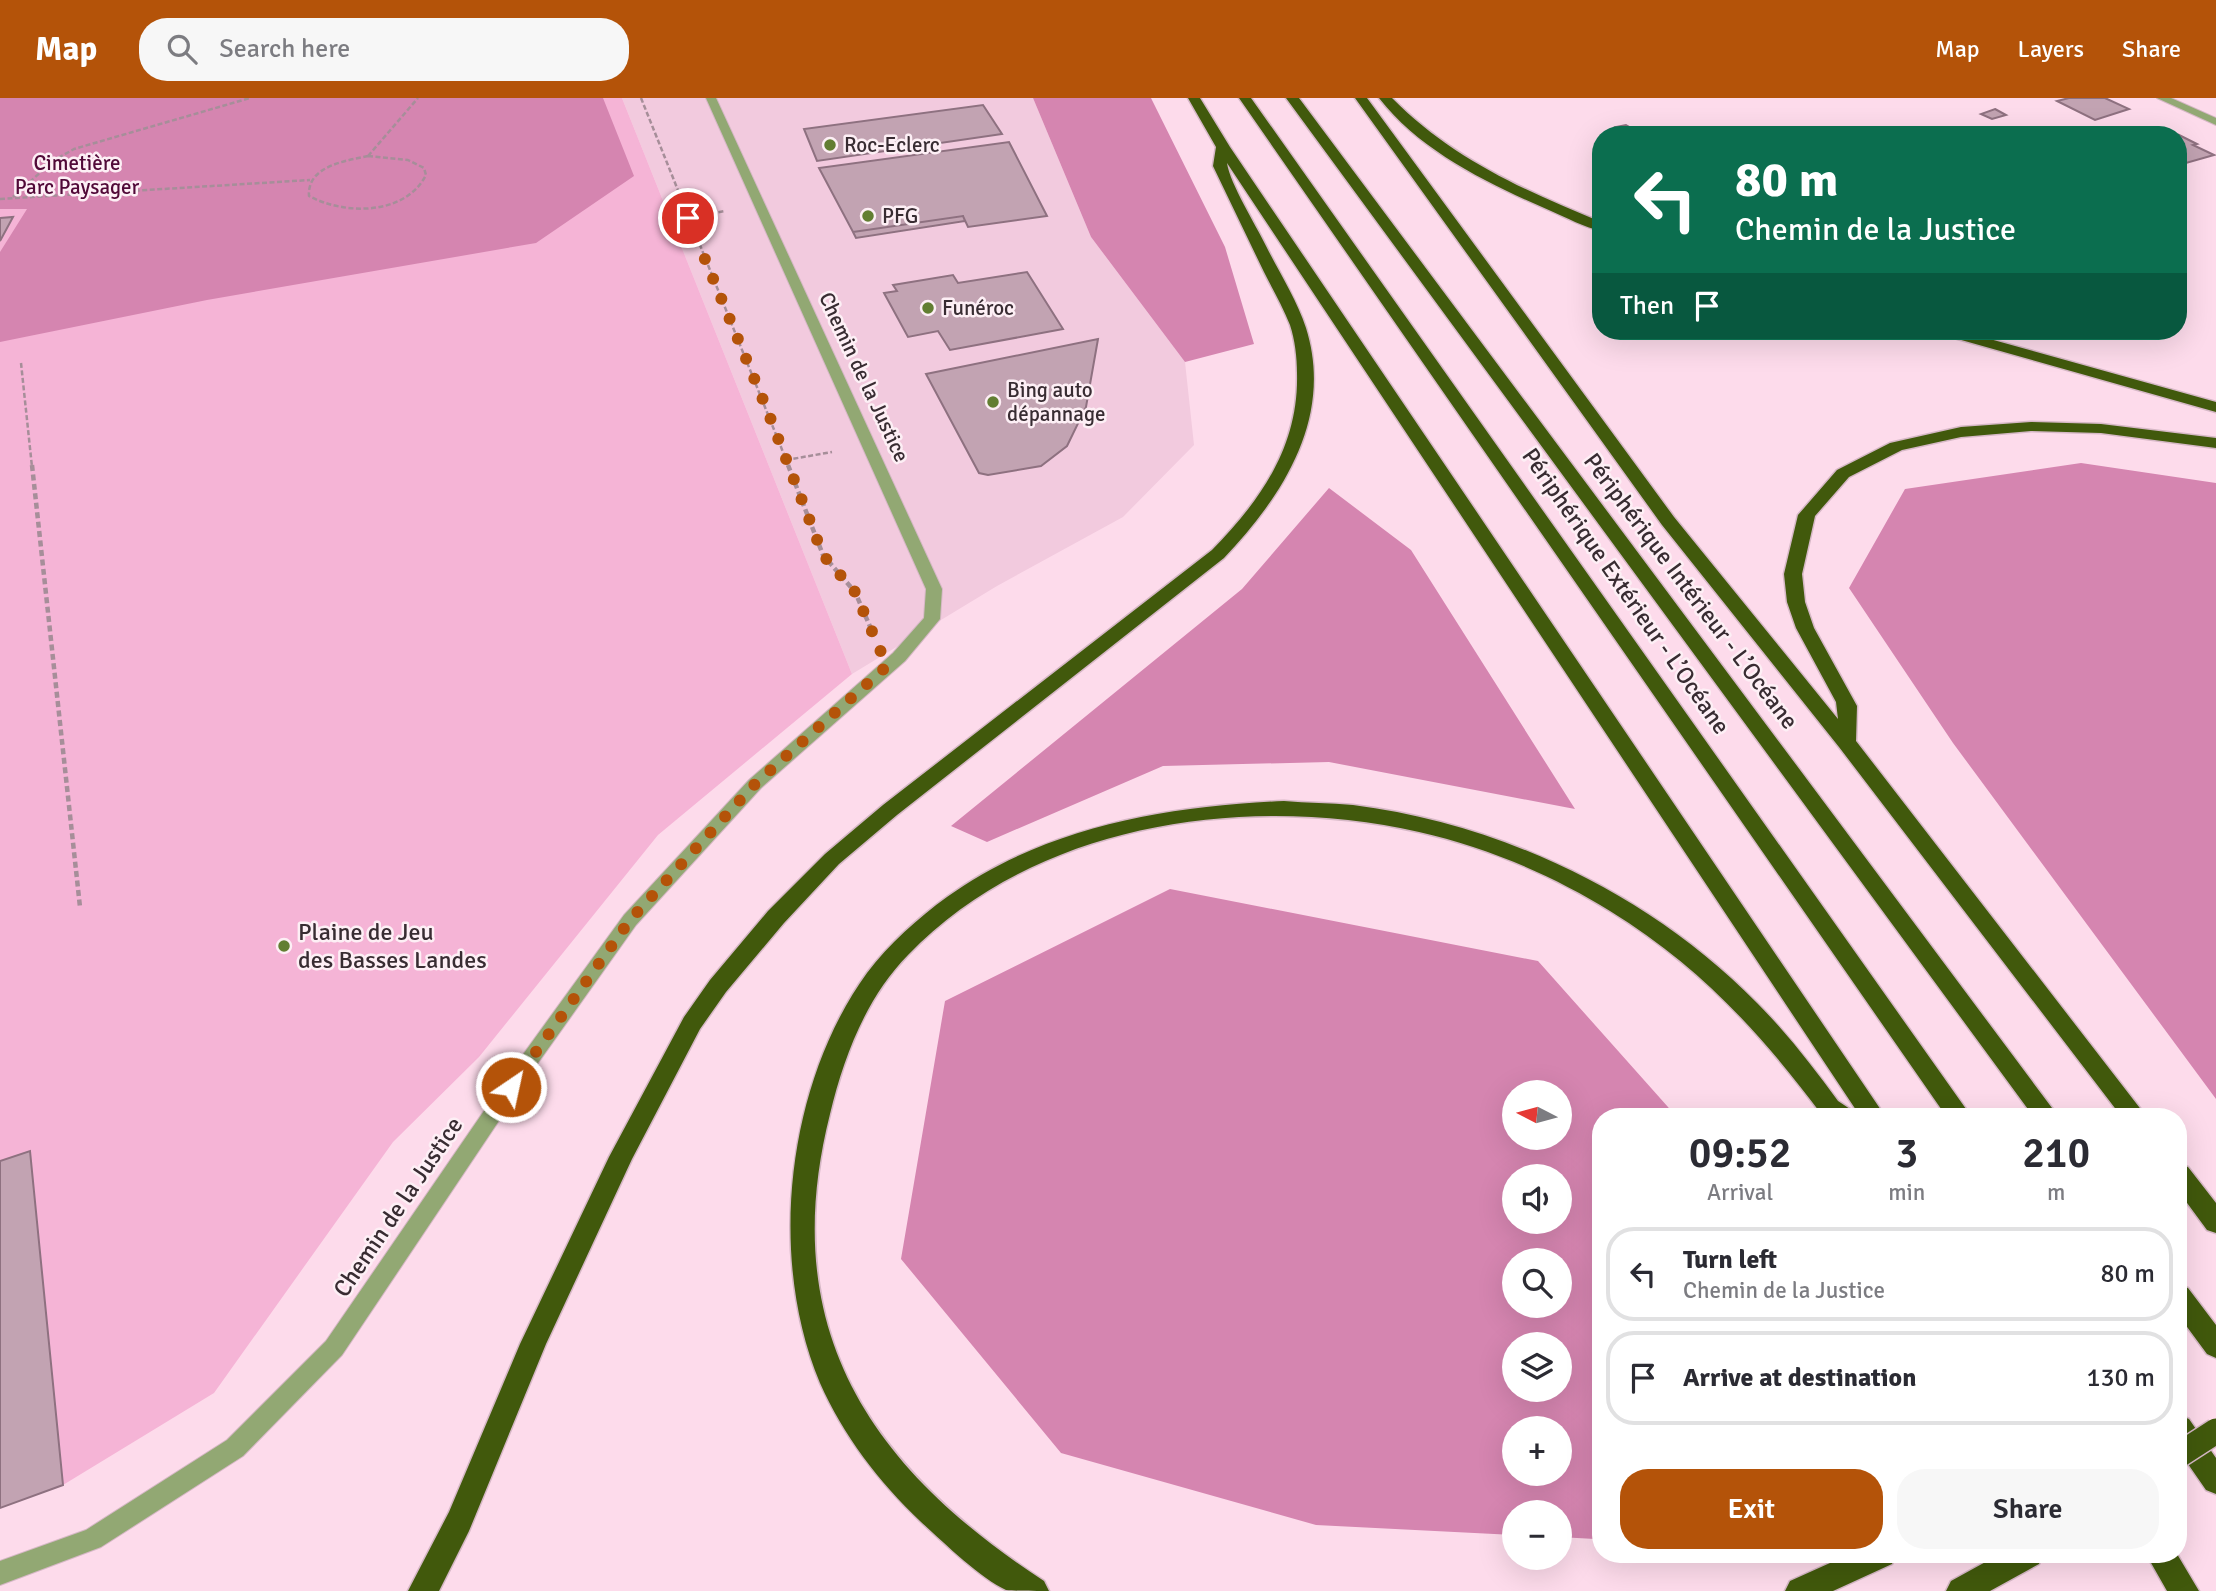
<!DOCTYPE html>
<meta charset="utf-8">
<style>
:root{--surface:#fff;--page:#f7f7f7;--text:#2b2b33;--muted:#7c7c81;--line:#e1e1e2;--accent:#b45309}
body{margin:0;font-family:Signika,sans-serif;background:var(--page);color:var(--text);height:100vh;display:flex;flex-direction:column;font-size:26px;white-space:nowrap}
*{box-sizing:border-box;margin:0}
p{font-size:23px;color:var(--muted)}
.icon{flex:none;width:38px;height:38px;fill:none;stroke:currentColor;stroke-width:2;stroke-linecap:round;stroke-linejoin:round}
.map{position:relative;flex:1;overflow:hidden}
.side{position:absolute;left:1592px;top:1010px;width:595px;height:455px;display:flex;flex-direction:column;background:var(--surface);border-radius:28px;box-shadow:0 7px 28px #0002}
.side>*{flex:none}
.hud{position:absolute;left:1592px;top:28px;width:595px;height:214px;border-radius:28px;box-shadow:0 7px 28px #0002;background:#0b6e4f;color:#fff;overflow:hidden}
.needle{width:46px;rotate:276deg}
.tools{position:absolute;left:1502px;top:982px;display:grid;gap:14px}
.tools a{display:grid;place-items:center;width:70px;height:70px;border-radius:50%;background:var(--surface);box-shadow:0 7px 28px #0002;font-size:35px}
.pin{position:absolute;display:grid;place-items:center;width:60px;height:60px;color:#fff;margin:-30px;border:4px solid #fff;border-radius:50%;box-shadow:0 2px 7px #0007}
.me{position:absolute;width:77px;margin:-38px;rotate:34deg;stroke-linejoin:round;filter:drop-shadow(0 0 5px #0008)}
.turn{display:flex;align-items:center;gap:24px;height:147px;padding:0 28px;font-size:32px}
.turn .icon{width:91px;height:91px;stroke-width:2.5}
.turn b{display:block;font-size:49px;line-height:60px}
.then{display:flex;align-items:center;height:66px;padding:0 28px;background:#0003;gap:14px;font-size:26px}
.eta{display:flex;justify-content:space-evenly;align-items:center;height:119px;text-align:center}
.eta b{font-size:42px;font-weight:600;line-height:49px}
.cta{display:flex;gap:14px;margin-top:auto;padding:14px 28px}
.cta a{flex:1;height:80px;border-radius:28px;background:var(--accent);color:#fff;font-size:28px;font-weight:600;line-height:80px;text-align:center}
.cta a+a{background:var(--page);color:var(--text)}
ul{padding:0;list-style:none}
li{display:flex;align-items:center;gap:21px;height:94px;margin:0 14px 10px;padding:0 14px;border:4px solid var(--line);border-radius:28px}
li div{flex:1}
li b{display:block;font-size:26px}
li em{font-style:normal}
header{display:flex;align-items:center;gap:42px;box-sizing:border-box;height:98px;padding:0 35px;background:var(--accent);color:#fff}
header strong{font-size:33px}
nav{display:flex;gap:38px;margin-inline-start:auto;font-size:24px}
.search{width:490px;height:63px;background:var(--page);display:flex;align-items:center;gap:18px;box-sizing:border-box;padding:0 24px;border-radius:28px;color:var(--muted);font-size:26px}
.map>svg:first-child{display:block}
.built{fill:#f2cade}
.green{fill:#f5b4d6}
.forest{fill:#d585b0;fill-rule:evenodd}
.building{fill:#c2a3b2;stroke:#8e7180;stroke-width:2}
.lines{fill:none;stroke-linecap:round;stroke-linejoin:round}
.street-casing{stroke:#d6b8c6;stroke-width:2}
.highway-casing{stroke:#d6b8c6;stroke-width:3}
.path-far1{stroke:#a68e99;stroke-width:2.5;stroke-dasharray:5 2.5;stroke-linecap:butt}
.path{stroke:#a68e99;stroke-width:4.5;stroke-dasharray:6 3.5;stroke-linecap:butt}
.street{fill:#92a873;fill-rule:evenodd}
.highway{fill:#41590c;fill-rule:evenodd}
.highway-bridge-casing{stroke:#d6b8c6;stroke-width:28;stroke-linecap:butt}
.highway-bridge{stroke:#41590c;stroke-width:25}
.route{stroke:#b45309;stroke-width:12;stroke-dasharray:0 21.6}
.poi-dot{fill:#627e32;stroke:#fdeff5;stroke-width:2.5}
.labels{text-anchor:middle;stroke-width:5;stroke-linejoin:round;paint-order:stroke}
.far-poi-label{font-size:21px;fill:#382c32;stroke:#fdeff5;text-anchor:start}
.far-park-label{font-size:21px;fill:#510938;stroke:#fdeff5}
.far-street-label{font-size:21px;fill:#382c32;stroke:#fdeff5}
.street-label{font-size:24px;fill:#382c32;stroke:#fdeff5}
.poi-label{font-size:24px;fill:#382c32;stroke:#fdeff5;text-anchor:start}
</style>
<header>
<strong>Map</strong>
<div class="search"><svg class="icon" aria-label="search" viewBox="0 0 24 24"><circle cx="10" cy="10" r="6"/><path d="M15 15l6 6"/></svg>Search here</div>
<nav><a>Map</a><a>Layers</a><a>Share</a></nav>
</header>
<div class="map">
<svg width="2216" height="1493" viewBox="0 0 2216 1493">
<rect width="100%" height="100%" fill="#fddbeb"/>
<path class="built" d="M 622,0 L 1033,0 L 1091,139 L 1185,264 L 1194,347 L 1123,419 L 997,488 L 852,576 Z"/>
<path class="green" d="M 0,0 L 622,0 L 852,576 L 658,737 L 479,959 L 393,1044 L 214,1295 L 63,1387 L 0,1410 Z"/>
<path class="forest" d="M 0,0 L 603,0 L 634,78 L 536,145 L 207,202 L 0,244 L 0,154 L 27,111 L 0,111 Z
M 1033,0 L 1151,0 L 1225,149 L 1254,246 L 1185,264 L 1091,139 Z
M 2081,365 L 2216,385 L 2216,1001 L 1953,645 L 1849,490 L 1905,391 Z
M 1329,390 L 1411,452 L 1575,711 L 1329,664 L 1163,668 L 987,744 L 951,728 L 1242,491 Z
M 1170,791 L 1538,863 L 1676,1018 L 1601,1018 L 1601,1438 L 1595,1441 L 1559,1439 L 1559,1414 L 1514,1414 L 1514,1437 L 1316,1427 L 1061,1355 L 901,1161 L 945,903 ZM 1559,994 L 1559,1040 L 1514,1040 L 1514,994 ZM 1559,1078 L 1559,1124 L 1514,1124 L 1514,1078 ZM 1559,1162 L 1559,1208 L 1514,1208 L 1514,1162 ZM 1559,1246 L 1559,1292 L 1514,1292 L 1514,1246 ZM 1514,1330 L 1559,1330 L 1559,1376 L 1514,1376 Z"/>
<path class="building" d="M 2069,0 L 2105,0 L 2129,11 L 2095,22 L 2057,3 Z
M 983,7 L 1002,36 L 817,63 L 804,31 Z
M 1995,11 L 2006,17 L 1992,21 L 1981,16 Z
M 1626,27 L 1643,37 L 1628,37 L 1616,29 Z
M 2179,37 L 2197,46 L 2193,47 L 2214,57 L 2179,67 Z
M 1009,44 L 1047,118 L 968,129 L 963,118 L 853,134 L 819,70 Z
M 963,118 L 965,123 L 856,140 L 853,134 Z
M 13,119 L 0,143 L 0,120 Z
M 1027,174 L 1063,231 L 950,252 L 938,233 L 908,239 L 884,195 L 897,193 L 893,187 L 953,177 L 958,185 Z
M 1098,241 L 1086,309 L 1067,348 L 1041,368 L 988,377 L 979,375 L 926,276 Z
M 30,1053 L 63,1387 L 0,1410 L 0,1063 Z"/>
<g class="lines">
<g class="street-casing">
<path id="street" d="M 706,0 L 716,0 L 942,491 L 940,521 L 905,563 L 761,690 L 636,827 L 533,972 L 342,1257 L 243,1358 L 101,1449 L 0,1487 L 0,1463 L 86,1432 L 227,1342 L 326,1243 L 519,962 L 624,817 L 749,682 L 893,555 L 924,520 L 926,491 Z
M 2157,0 L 2171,0 L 2216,20 L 2216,27 Z"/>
</g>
<g class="highway-casing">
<path id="highway" d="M 1188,0 L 1200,0 L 1230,49 L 1885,1018 L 1860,1018 L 1227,65 C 1230,86 1256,127 1266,148 C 1279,174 1297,202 1306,230 C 1334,319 1283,398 1224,460 L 897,717 L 839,766 L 784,825 L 726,894 L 700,931 L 632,1061 L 546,1246 L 469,1433 L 439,1493 L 408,1493 L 449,1414 L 520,1246 L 609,1059 L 684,919 L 710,882 L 768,813 L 825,756 L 883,707 L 1212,452 C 1261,402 1299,348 1297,275 C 1297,260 1295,242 1290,227 C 1283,209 1273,192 1264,174 C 1247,139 1230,103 1213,68 L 1216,49 Z
M 1239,0 L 1251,0 L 1971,1018 L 1946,1018 Z
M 1286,0 L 1299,0 L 2058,1018 L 2033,1018 Z
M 1355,0 L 1367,0 L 1674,419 L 1838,621 L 1836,604 L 1796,530 L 1787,504 L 1784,476 L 1798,417 L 1837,372 L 1890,345 L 1961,329 L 2031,324 L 2101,326 L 2216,340 L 2216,350 L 2101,335 L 2031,333 L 1961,339 L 1902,352 L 1849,379 L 1815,418 L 1802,476 L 1805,504 L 1814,530 L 1857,608 L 1856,643 L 2146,1018 L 2121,1018 L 1839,649 L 1662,427 Z
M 1379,0 L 1392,0 C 1451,60 1525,93 1601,124 L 1601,133 C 1584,129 1567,120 1551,113 C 1489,86 1421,54 1379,0 Z
M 1937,233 L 1961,233 L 2216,304 L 2216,314 L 1940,236 Z
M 1284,703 C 1307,705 1330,705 1353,707 C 1503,726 1651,797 1757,905 C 1787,935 1813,969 1838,1003 L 1850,1011 L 1854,1018 L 1822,1017 C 1759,933 1699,868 1610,813 C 1552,777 1486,749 1419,734 C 1247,695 1036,724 908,857 C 866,900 844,958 830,1016 C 776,1230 869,1369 1044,1483 L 1049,1493 C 1036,1493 1017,1493 1006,1492 C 980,1480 942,1443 920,1423 C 879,1384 843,1337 820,1285 C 767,1159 787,985 867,875 C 889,846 918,820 947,799 C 1044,729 1167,708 1284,703 Z
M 2179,1066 L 2188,1069 L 2216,1105 L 2216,1135 L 2207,1132 L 2179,1094 Z
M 2179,1187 L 2188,1190 L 2216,1227 L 2216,1260 L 2207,1256 L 2179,1218 Z
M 2179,1317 L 2189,1321 L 2216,1360 L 2216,1396 L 2206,1392 L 2179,1353 Z
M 1850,1456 L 1896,1456 L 1892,1466 L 1833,1493 L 1785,1493 L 1790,1483 Z
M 2000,1456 L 2043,1456 L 2039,1466 L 1990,1493 L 1946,1493 L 1951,1483 Z
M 2146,1456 L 2177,1456 L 2199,1493 L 2167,1493 Z"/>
</g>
<path class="path-far1" d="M 641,0 L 789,369
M 368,58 L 408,62 L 424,70 L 426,77 C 405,118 344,117 309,98 C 307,68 345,63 368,58 Z
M 368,58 L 418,0
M 13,99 L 53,63 L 74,51 L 250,0
M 0,101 L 310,82
M 689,120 L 725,113
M 21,265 L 32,369
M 786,362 L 832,354"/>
<path class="path" d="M 32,367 L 80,809
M 788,367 L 823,457 L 855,494 L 872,533"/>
<use href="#street" class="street"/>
<use href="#highway" class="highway"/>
<g class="highway-bridge-casing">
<path id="highway-bridge" d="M 2179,1357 L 2216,1333"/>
</g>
<use href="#highway-bridge" class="highway-bridge"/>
</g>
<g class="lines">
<path class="route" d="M 511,989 L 630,822 L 755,686 L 887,568 L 855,494 L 823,457 L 766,309 L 688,120"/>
</g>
<g class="poi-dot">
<circle cx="830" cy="47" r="7"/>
<circle cx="868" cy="118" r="7"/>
<circle cx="928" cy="210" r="7"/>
<circle cx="993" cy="304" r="7"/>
<circle cx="284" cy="848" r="7"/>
</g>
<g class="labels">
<g class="far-poi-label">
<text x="844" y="54">Roc-Eclerc</text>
<text x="882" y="125">PFG</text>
<text x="942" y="217">Funéroc</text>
<text x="1007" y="299">Bing auto<tspan x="1007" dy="24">dépannage</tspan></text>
</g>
<g class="far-park-label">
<text x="77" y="72">Cimetière<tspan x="77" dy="24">Parc Paysager</tspan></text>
</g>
<g class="far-street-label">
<text transform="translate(864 279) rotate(65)" y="7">Chemin de la Justice</text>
</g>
<g class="street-label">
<text transform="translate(1626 493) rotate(55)" y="8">Périphérique Extérieur - L’Océane</text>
<text transform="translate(1691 493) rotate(53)" y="8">Périphérique Intérieur - L’Océane</text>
<text transform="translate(398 1109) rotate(-56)" y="8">Chemin de la Justice</text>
</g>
<g class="poi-label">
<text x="298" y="842">Plaine de Jeu<tspan x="298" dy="28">des Basses Landes</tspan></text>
</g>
</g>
</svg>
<div class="tools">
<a><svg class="needle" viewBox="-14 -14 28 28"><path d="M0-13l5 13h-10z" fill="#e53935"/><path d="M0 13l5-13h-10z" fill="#7c7c81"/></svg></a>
<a><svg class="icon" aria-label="sound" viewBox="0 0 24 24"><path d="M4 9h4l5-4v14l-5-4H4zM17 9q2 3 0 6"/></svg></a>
<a><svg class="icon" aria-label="search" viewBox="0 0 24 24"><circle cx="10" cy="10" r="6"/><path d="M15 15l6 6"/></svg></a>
<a><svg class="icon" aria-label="layers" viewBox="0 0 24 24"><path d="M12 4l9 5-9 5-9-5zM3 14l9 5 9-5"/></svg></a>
<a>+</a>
<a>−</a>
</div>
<div class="pin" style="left:688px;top:120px;background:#d93025"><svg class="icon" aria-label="arrive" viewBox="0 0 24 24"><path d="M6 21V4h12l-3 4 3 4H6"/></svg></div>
<svg class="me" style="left:511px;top:989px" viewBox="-20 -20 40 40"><circle r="17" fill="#b45309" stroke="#fff" stroke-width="3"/><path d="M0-11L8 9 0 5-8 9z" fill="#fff"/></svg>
<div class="hud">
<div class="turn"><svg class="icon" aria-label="left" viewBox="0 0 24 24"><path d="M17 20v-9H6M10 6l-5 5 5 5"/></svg><div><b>80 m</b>Chemin de la Justice</div></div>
<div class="then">Then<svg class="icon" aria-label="arrive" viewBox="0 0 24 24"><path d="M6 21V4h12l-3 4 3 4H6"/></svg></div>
</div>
<section class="side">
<div class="eta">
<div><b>09:52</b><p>Arrival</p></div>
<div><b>3</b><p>min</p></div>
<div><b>210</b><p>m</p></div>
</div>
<ul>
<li><svg class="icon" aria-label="left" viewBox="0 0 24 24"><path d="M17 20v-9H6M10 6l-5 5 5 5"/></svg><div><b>Turn left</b><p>Chemin de la Justice</p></div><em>80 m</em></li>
<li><svg class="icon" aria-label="arrive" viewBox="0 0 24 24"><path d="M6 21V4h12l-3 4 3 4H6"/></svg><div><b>Arrive at destination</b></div><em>130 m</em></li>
</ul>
<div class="cta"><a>Exit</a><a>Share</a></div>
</section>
</div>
